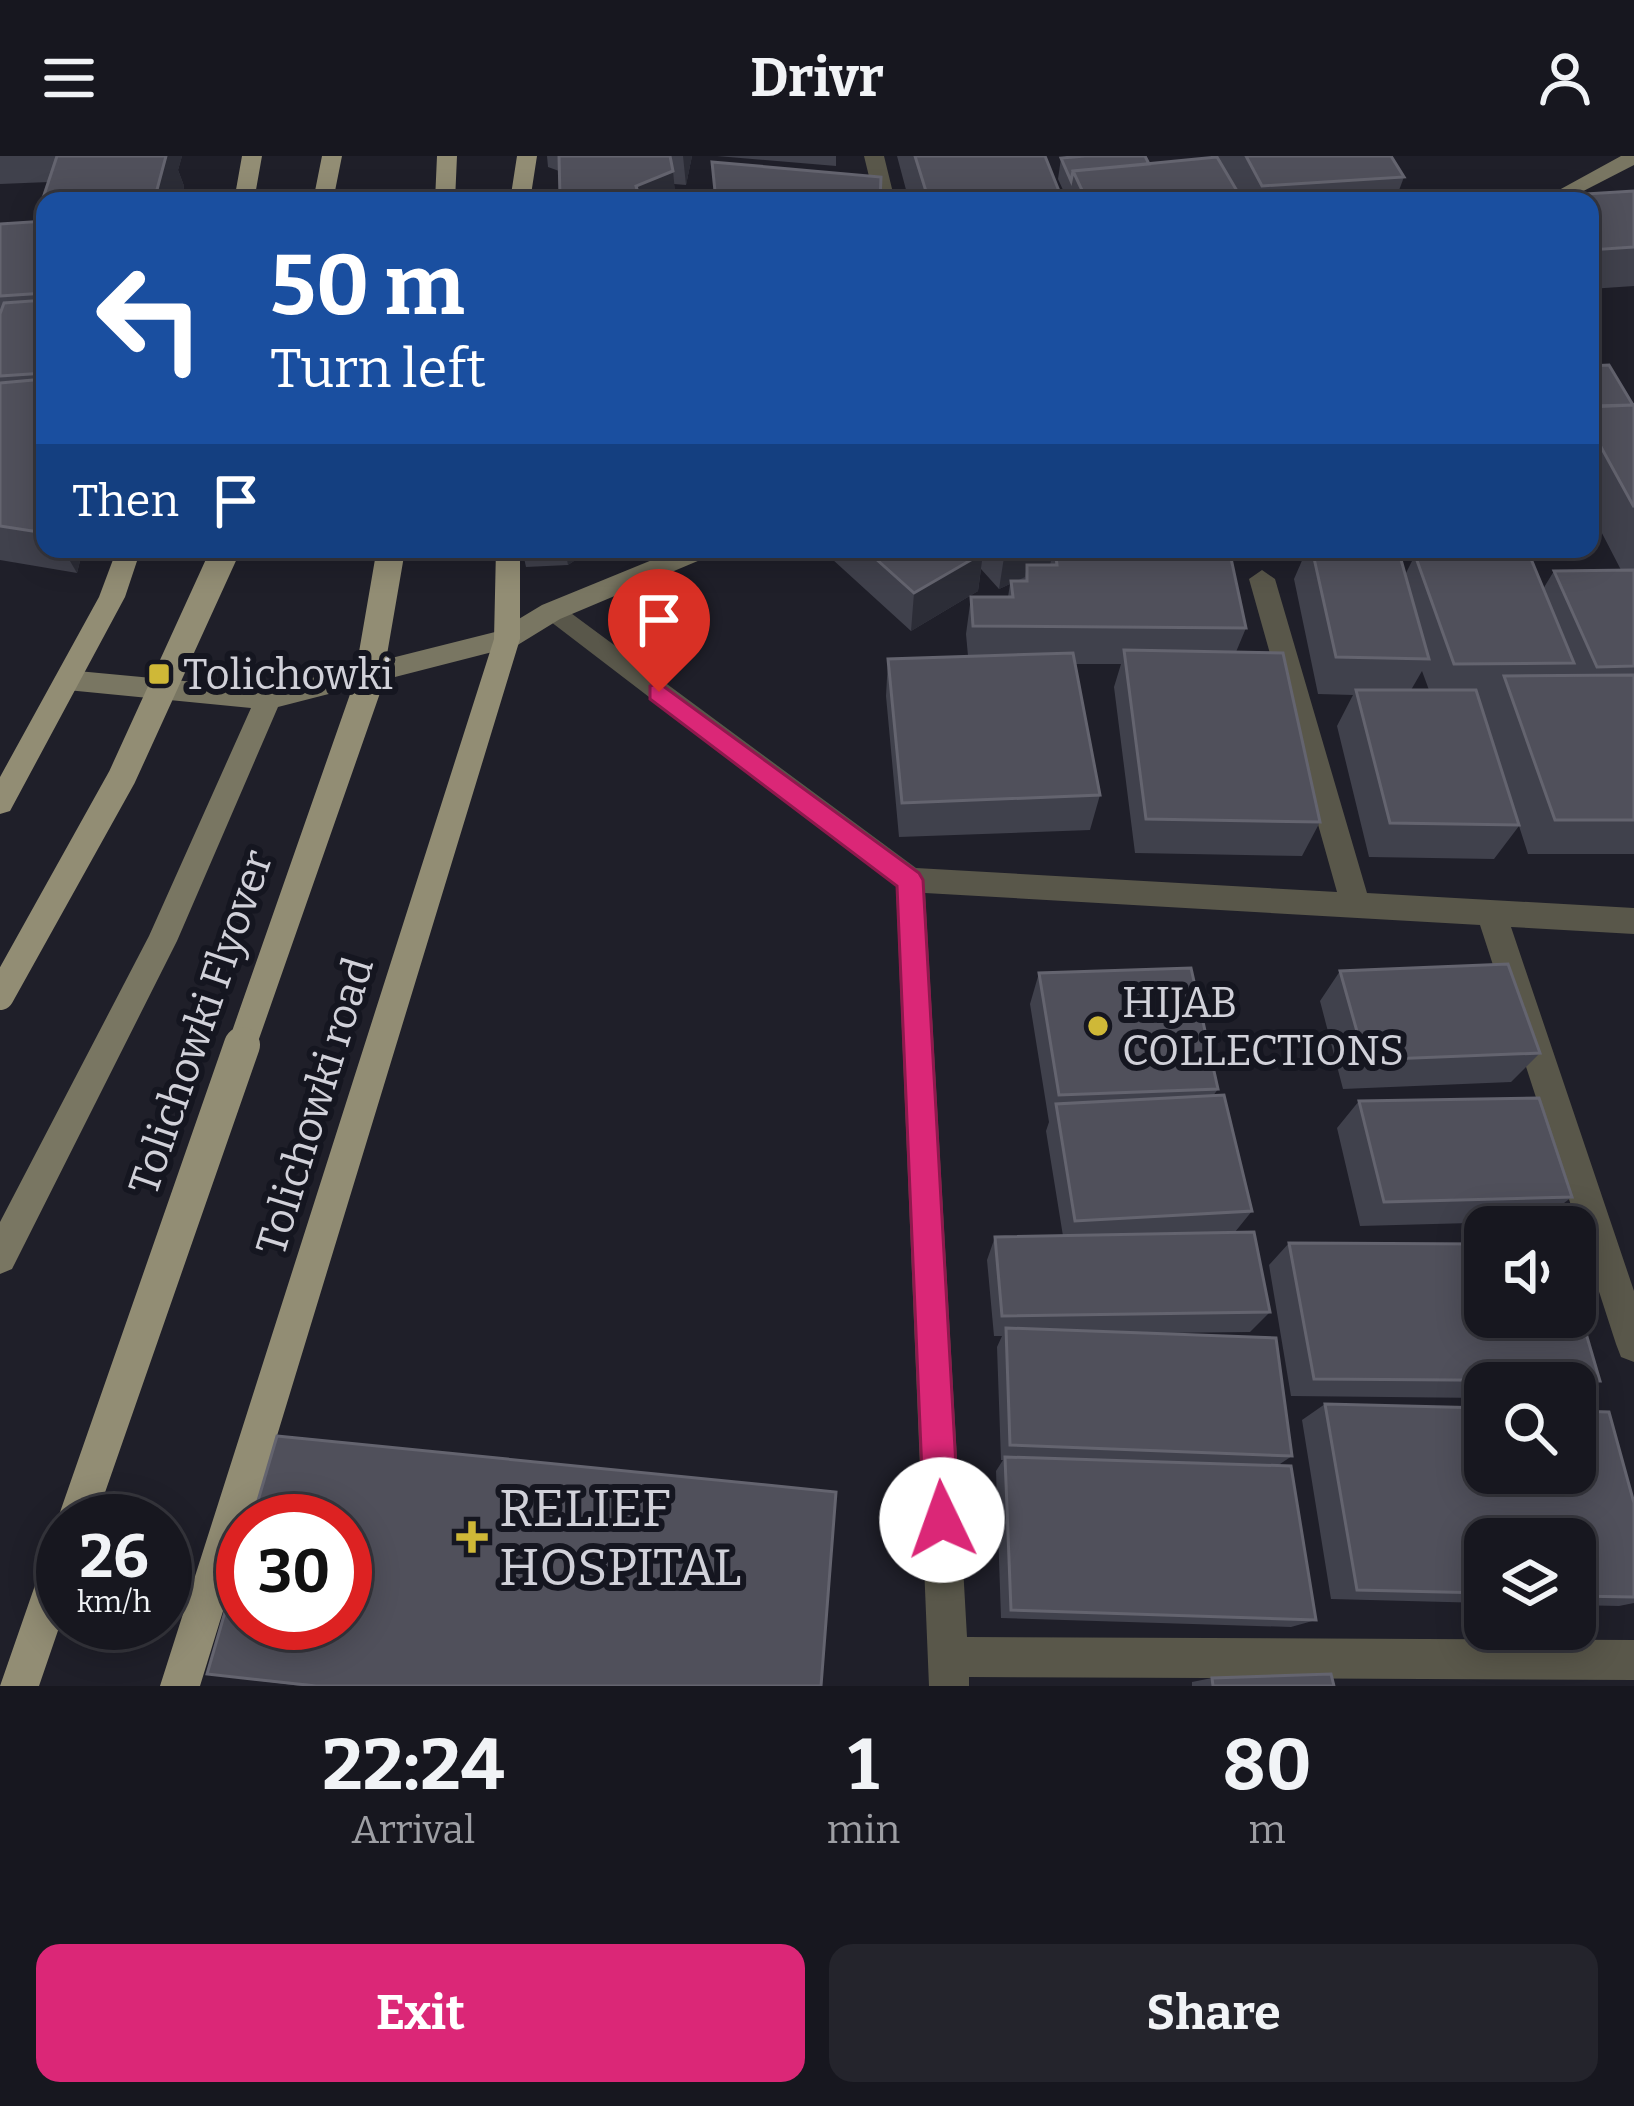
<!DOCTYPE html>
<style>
:root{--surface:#17171f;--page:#24242c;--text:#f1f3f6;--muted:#9e9fa4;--line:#36363d;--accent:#db2777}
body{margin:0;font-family:Bitter,serif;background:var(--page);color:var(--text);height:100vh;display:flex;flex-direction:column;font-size:45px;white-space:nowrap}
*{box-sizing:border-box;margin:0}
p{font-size:39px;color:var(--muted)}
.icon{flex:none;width:66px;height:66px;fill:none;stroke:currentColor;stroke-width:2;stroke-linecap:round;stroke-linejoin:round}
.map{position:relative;height:1530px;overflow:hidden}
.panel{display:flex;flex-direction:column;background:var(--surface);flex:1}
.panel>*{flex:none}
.banner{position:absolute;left:36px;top:36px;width:1563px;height:366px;border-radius:24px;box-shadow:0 6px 30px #0003,0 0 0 3px var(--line);background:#1a4fa0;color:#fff;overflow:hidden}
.controls{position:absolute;left:1464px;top:1050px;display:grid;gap:24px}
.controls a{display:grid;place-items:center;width:132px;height:132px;border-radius:24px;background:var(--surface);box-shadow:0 6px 30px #0003,0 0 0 3px var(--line);font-size:60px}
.speed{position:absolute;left:36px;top:1338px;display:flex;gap:24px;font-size:60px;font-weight:700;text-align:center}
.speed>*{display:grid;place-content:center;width:156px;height:156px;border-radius:50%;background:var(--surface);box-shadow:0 6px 30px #0003,0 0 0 3px var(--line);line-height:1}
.speed small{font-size:30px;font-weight:400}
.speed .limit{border:18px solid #d22;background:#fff;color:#111}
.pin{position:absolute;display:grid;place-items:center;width:102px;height:102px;color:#fff;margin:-123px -51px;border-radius:50% 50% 50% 0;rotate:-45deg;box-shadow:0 0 12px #0007}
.pin .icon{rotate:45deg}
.me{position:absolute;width:132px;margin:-66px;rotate:357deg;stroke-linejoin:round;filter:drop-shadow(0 0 9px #0008)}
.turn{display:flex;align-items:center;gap:42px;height:252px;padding:0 36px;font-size:54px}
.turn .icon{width:156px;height:156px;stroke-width:2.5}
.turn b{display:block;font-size:84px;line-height:102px}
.then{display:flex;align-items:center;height:114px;padding:0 36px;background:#0003;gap:24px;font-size:45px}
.eta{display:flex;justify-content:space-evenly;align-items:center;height:204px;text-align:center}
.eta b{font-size:72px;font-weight:700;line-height:84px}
.action{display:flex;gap:24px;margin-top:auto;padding:24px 36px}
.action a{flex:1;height:138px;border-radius:24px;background:var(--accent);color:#fff;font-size:48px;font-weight:700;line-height:138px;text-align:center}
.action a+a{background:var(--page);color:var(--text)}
header{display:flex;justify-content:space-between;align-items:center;height:156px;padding:0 36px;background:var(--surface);font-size:54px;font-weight:700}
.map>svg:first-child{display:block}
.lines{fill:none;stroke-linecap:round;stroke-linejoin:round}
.street{fill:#59574a;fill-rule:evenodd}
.secondary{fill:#797662;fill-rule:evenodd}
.primary{fill:#928d74;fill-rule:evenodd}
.primary-bridge-far1{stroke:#928d74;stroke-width:28}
.primary-bridge{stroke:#928d74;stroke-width:36}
.wall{fill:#40414c;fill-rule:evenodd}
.shaded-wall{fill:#2c2d37}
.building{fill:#50505b;stroke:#64646f;stroke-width:3}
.route{fill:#db2777;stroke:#8e194d;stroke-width:3}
.poi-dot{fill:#cfb837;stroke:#151620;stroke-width:4.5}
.labels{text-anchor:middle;stroke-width:12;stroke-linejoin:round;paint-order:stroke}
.poi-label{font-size:42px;fill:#d1d1d9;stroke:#151620;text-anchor:start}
.street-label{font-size:42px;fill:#d1d1d9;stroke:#151620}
.near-poi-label{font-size:51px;fill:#d1d1d9;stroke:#151620;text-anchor:start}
</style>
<header><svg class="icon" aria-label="menu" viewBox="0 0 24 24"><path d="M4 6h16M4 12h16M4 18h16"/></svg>Drivr<svg class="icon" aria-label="person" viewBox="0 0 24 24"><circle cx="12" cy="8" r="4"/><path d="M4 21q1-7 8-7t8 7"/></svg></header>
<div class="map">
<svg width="1634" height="1530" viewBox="0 0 1634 1530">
<rect width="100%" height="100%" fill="#1f1f29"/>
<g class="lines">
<path class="street" d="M 864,0 L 884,0 L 895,45 L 875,45 Z
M 1262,414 L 1275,423 L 1367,737 L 1634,752 L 1634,778 L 1511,771 L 1634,1135 L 1634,1206 L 1621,1201 L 1616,1188 L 1480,769 L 925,737 L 967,1481 L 1634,1484 L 1634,1524 L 969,1521 L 969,1530 L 929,1530 L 896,730 L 538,456 L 551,447 L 560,449 L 916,712 L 1337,736 L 1249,423 Z"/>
<path class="secondary" d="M 1621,0 L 1634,0 L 1634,9 L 1564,45 L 1539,45 Z
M 679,393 L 715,393 L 712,399 L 560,463 L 516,490 L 278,551 L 177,785 L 12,1113 L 0,1118 L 0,1066 L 149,780 L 251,552 L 67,534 L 54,524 L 58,517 L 67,514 L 268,533 L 499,475 L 542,449 Z"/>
<path class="primary" d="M 242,0 L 262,0 L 254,45 L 234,45 Z
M 322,0 L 342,0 L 333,45 L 313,45 Z
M 437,0 L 457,0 L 455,45 L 435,45 Z
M 517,0 L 537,0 L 530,45 L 510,45 Z
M 117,393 L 141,393 L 125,441 L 10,655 L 0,658 L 0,621 L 99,441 Z
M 496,393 L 520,393 L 520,483 L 251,1365 L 243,1365 L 243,1390 L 200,1530 L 160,1530 L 494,483 Z
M 63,1384 L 63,1460 L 39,1530 L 0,1530 L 49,1389 Z"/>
<path class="primary-bridge-far1" d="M 0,840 L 122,621 L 226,393
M 241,892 L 367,532 L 391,393"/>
<path class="primary-bridge" d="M 76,1365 L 242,889"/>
</g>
<path class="wall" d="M 0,0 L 182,0 L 178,14 L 184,30 L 181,45 L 45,45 L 45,393 L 83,393 L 77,417 L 0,404 L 0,68 L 44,65 L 39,54 L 49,26 L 0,28 Z
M 547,0 L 692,0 L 686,29 L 674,28 L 676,45 L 561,45 L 559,15 L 548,11 Z
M 717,0 L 836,0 L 836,10 Z
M 897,0 L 1045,0 L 1063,45 L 909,45 Z
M 1215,0 L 1391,0 L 1404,21 L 1395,45 L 1068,45 L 1058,23 L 1061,2 L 1149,8 L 1216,1 Z
M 1634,35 L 1634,130 L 1590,133 L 1590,45 L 1534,45 L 1536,41 Z
M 1590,167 L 1599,178 L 1590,194 Z
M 1590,210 L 1634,249 L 1634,698 L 1528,698 L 1519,670 L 1494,703 L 1369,701 L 1337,570 L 1353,539 L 1318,538 L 1294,423 L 1307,393 L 1398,393 L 1405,419 L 1415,399 L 1543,433 L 1554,415 L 1621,414 L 1590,354 ZM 1422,515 L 1429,534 L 1411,534 Z
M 522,393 L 592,393 L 568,409 L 526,411 Z
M 821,393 L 1229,393 L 1246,472 L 1236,496 L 1320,666 L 1302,700 L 1135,697 L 1114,531 L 1121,508 L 1076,508 L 1100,639 L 1090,674 L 899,681 L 886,540 L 888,503 L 968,500 L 966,478 L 971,441 L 1008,441 L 1010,428 L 999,433 L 981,413 L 978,435 L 911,475 Z
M 1340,815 L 1540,897 L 1511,926 L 1343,933 L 1320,845 Z
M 1039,817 L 1218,933 L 1213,940 L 1252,1055 L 1235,1076 L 1270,1156 L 1250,1176 L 1158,1177 L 1292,1300 L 1277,1310 L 1316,1464 L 1291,1471 L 1001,1462 L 996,1315 L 1003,1304 L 1001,1304 L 997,1191 L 1002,1180 L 994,1180 L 987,1104 L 995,1081 L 1063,1080 L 1046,975 L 1049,966 L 1030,848 Z
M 1359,945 L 1572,1041 L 1540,1065 L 1360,1070 L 1337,972 Z
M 1289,1087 L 1600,1225 L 1575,1237 L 1575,1227 L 1485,1227 L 1485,1242 L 1291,1240 L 1269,1109 Z
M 1325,1248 L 1634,1347 L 1634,1447 L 1619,1450 L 1575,1449 L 1575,1383 L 1485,1383 L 1485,1447 L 1331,1443 L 1302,1264 Z
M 207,1518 L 821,1530 L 301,1530 Z
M 1212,1522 L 1334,1530 L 1192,1530 L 1192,1526 Z"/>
<path class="shaded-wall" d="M 166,0 L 182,0 L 178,14 L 184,30 L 181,45 L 154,45 Z
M 683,0 L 692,0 L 686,29 Z
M 673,15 L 676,45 L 627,45 L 636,30 Z
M 63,393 L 83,393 L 77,417 Z
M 565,393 L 592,393 L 568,409 Z
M 1009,393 L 1053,393 L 1050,410 L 1027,409 L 1025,421 L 999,433 L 1005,395 Z
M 983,397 L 978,435 L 911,475 L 914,437 Z"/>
<path class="building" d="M 57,0 L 166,0 L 154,45 L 45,45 L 45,54 L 39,54 Z
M 559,0 L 670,0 L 673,15 L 636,30 L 640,43 L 613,45 L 611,36 L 560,41 Z
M 915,0 L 1045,0 L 1063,45 L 929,45 Z
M 1085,0 L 1145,0 L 1149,8 L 1073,15 L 1071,25 L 1061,2 Z
M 1246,0 L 1391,0 L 1404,21 L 1262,30 Z
M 1217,1 L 1240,40 L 1192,45 L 1087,45 L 1073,15 Z
M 712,6 L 881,21 L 880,45 L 716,45 Z
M 1634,35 L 1634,91 L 1590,94 L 1590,45 L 1539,45 L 1536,41 Z
M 45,65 L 45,137 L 0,140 L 0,68 Z
M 45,144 L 45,217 L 0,220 L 0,158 L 4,147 Z
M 1590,167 L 1599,178 L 1590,179 Z
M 1609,209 L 1633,249 L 1590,251 L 1590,210 Z
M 45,223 L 45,377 L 0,370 L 0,227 Z
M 1634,249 L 1634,351 L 1590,271 L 1590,250 Z
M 865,393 L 979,393 L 983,397 L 914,437 Z
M 1055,393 L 1229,393 L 1246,472 L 973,470 L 971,441 L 1013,441 L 1011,425 L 1027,425 L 1027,409 L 1057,409 Z
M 1312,393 L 1398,393 L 1429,503 L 1336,501 Z
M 1529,398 L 1574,507 L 1454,508 L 1415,399 Z
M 1634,414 L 1634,510 L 1597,511 L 1554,415 Z
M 1124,494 L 1283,497 L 1320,666 L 1146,663 Z
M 1073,497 L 1100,639 L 902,647 L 888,503 Z
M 1634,519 L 1634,664 L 1555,664 L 1504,520 Z
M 1356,534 L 1476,534 L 1519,669 L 1390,667 Z
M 1508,808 L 1540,897 L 1365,904 L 1340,815 Z
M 1191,812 L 1218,933 L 1059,939 L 1039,817 Z
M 1224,939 L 1252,1055 L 1075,1065 L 1056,948 Z
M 1539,942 L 1572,1041 L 1384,1046 L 1359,945 Z
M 1254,1076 L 1270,1156 L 1002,1160 L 995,1081 Z
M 1289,1087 L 1485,1088 L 1485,1161 L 1575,1161 L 1575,1140 L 1600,1225 L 1314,1223 Z
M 1006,1172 L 1276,1182 L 1292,1300 L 1010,1289 Z
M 1325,1248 L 1485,1252 L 1485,1317 L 1575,1317 L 1575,1255 L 1609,1256 L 1634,1347 L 1634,1441 L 1575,1440 L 1575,1383 L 1485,1383 L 1485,1437 L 1357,1434 Z
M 277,1280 L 836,1336 L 821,1530 L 316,1530 L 207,1518 L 243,1394 L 243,1467 L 345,1467 L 345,1365 L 252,1365 Z
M 1005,1301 L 1291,1310 L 1316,1464 L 1011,1454 Z
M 1331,1518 L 1334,1530 L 1213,1530 L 1212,1522 Z"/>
<path class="route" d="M 659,527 L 919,717 L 923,724 L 959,1364 L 954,1376 L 942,1381 L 929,1376 L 924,1364 L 897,730 L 650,543 L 650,530 Z"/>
<g class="poi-dot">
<rect x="147" y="506" width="24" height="24" rx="6"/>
<circle cx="1098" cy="870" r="12"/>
<path d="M466 1363h12v12h12v12h-12v12h-12v-12h-12v-12h12z"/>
</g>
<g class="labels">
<g class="poi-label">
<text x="183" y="533">Tolichowki</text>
<text x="1122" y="861">HIJAB<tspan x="1122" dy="48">COLLECTIONS</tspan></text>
</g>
<g class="street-label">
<text transform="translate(200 866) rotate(-71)" y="15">Tolichowki Flyover</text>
<text transform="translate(314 950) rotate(-73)" y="15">Tolichowki road</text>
</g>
<g class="near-poi-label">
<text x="499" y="1370">RELIEF<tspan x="499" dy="59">HOSPITAL</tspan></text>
</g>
</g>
</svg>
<div class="controls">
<a><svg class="icon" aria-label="sound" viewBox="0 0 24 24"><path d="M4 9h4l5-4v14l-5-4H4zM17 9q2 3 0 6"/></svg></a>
<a><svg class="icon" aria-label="search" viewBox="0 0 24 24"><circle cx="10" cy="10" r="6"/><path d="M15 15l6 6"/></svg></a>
<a><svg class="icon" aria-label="layers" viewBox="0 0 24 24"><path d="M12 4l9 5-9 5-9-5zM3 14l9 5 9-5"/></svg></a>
</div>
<div class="speed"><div>26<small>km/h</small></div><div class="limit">30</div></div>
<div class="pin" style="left:659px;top:536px;background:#d93025"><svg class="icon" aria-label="arrive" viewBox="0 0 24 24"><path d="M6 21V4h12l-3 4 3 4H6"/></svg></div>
<svg class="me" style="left:942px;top:1364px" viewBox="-20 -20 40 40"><circle r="19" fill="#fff"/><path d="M0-13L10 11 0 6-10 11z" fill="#db2777"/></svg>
<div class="banner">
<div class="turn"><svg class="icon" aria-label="left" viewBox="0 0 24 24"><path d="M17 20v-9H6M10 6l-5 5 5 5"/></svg><div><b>50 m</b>Turn left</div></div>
<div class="then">Then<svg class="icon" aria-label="arrive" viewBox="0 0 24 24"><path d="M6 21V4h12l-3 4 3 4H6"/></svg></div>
</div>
</div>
<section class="panel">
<div class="eta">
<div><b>22:24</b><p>Arrival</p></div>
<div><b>1</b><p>min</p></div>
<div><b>80</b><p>m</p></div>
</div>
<div class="action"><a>Exit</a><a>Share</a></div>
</section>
